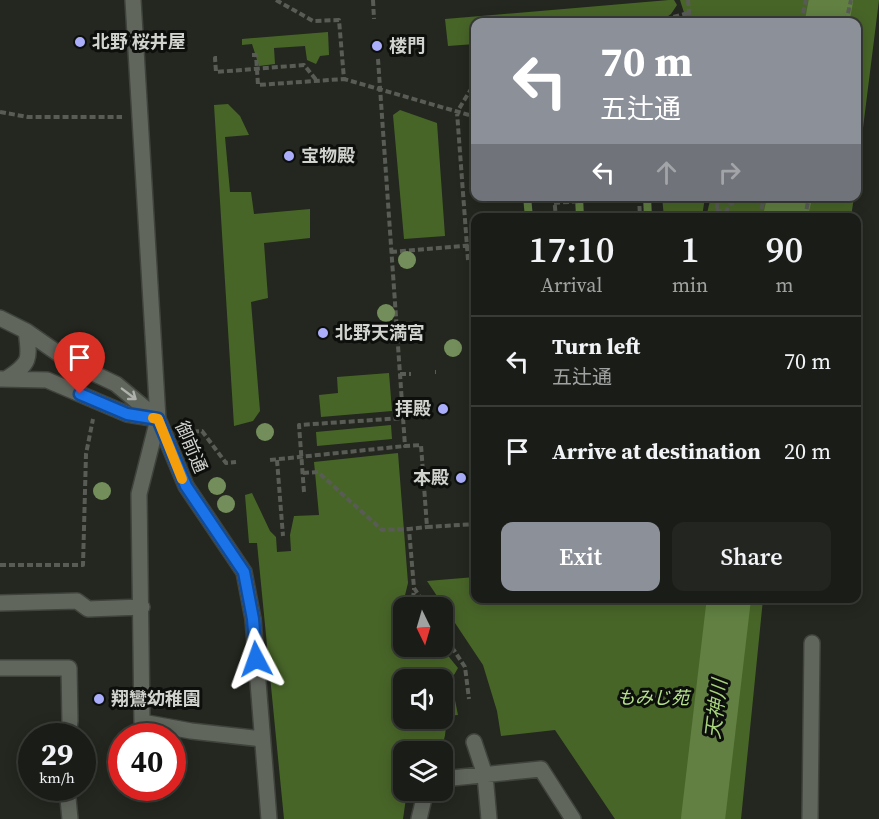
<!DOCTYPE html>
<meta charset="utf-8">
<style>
:root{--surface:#1a1d17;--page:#232620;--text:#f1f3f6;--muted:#9fa2a1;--line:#383b36;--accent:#8c9099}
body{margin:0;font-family:"Source Serif 4","Noto Sans JP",serif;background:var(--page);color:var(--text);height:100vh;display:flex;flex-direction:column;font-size:22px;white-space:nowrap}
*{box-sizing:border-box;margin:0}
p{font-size:20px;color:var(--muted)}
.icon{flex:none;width:33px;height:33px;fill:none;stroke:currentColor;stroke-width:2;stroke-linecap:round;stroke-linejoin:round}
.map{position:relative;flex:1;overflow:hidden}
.panel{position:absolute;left:471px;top:213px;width:390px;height:390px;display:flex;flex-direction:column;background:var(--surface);border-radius:12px;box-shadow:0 3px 15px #0003,0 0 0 2px var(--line)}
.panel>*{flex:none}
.top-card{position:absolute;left:471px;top:18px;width:390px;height:183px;border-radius:12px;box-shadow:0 3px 15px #0003,0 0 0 2px var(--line);background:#8c9099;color:#fff;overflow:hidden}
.needle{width:39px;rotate:175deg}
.buttons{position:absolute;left:393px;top:597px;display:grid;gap:12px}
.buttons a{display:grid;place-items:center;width:60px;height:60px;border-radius:12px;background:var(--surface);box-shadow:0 3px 15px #0003,0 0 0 2px var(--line);font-size:30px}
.speed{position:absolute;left:18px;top:723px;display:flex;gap:12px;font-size:30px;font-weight:700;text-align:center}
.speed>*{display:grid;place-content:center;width:78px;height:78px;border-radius:50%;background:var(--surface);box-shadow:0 3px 15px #0003,0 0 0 2px var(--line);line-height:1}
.speed small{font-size:15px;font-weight:400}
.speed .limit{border:9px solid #d22;background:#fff;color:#111}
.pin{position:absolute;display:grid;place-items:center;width:51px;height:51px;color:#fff;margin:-62px -26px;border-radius:50% 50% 50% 0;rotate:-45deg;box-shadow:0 0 6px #0007}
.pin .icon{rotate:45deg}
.me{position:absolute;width:66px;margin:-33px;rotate:356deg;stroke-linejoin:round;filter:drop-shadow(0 0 4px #0008)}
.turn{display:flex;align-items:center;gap:21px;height:126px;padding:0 30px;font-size:27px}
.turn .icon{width:78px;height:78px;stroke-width:2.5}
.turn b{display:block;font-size:42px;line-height:51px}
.lanes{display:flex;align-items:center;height:57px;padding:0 30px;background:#0003;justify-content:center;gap:30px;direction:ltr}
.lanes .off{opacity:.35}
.eta{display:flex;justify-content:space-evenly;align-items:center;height:102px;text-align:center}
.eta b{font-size:36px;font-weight:600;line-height:42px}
.cta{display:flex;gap:12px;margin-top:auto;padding:12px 30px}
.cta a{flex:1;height:69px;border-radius:12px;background:var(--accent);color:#fff;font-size:24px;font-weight:600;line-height:69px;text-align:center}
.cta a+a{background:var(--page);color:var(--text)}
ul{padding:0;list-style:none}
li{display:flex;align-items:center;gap:18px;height:90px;padding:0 30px;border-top:2px solid var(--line)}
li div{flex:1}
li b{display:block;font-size:22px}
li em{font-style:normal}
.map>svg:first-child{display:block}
.forest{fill:#486528;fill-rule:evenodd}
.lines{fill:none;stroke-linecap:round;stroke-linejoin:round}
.stream{stroke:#618042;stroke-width:8}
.river{stroke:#618042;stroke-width:44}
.minor-casing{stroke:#3f433c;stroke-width:18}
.path{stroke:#595c55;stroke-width:4;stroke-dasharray:6 3;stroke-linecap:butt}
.minor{stroke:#61665d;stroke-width:15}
.tree{fill:#738e5a}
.oneway{stroke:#afb2ac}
.route-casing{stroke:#114b97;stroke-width:15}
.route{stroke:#1a73e8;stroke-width:10}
.slow{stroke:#f59e0b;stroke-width:10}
.poi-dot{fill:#abaffb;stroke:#0d0f0c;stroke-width:2}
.labels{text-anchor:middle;stroke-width:6;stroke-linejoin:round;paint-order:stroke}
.poi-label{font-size:18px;font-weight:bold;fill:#d0d3ce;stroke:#0d0f0c;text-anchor:start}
.street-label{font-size:18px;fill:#d0d3ce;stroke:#0d0f0c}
.park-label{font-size:18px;font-style:italic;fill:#b5e28a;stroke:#0d0f0c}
.water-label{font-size:20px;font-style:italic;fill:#a6d37b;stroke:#0d0f0c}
</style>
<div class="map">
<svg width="879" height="819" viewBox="0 0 879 819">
<rect width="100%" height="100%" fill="#23271f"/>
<path class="forest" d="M 669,0 L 674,0 L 677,5 L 671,14 L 660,22 L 476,22 L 475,44 L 448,46 L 445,19 Z
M 680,0 L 879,0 L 857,176 L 856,22 L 687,22 Z
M 328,32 L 329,55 L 320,56 L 316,64 L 307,60 L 305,46 L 274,48 L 275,64 L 259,66 L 252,44 L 242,45 L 242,39 Z
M 228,104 L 240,116 L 249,135 L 225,137 L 230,192 L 251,192 L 254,214 L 310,209 L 310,238 L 264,243 L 268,298 L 251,302 L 260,411 L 253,421 L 234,426 L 214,105 Z
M 400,110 L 437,123 L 445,236 L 404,239 L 393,115 Z
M 662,197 L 705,197 L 702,217 L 664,217 Z
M 711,197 L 711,196 L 854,197 L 851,217 L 706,217 Z
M 389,373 L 392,411 L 321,417 L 319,395 L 338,393 L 337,377 Z
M 391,425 L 392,439 L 317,446 L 316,432 Z
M 398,453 L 408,583 L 397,628 L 403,628 L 404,646 L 441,647 L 458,668 L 451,680 L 458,715 L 445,716 C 449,753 435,752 404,752 L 404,790 L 407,791 L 403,819 L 284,819 L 257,543 L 249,543 L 245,495 L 252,493 L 270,531 L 276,537 L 277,552 L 291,551 L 290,535 L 294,516 L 319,515 L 314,462 ZM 404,680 L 442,680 L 442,718 L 404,718 Z
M 475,577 L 476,598 L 763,599 L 741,819 L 615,819 L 555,730 L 501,736 L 497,711 L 483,665 L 427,581 Z"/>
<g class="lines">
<path class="stream" d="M 527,196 L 529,218
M 579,196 L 580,218
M 647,196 L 648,218
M 647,198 L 660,196"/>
<path class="river" d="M 827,22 L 831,0
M 785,218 L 790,196
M 703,819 L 729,598"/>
<g class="minor-casing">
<path id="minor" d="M 133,0 L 158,419 L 186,486 L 244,572 L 253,619 L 269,819
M 0,318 L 26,331 L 72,363 L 116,384 L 158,419
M 0,379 L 47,380 L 127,414 L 158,419
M 6,379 C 31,363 30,359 26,331
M 158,419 L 139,494 L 142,722 L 191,731 L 262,739
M 0,603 L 77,601 L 88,609 L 142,607
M 0,668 L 69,668 L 70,721 L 68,736
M 474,742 L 485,775 L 489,819
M 442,779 L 541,769 L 573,819
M 67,788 L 70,819
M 419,819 L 426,790
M 810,819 L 812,643"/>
</g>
<path class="path" d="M 276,0 L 313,21 L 339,20 L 344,79 L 476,117
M 373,0 L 374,19
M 688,0 L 690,22
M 666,22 L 673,17 L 688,13
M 801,22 L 806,0
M 846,22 L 851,0
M 252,55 L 256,55 L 258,85 L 344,79
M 217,58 L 215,58 L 216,72 L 304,65 L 317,81
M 378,59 L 405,446 L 421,445 L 427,527 L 476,524
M 0,112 L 28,117 L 122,117
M 554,196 L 556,218
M 639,197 L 640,218
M 717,202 L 733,198 L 744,199 L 744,196
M 554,203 L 639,197
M 716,211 L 726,212 L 730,204 L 734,203
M 716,218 L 718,196
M 760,218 L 764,196
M 805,218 L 809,196
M 391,252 L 476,245
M 468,260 L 457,112 L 476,81
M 435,372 L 436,372
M 400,374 L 411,374
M 184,432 L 202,431 L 226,463 L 236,462
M 270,460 L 405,446
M 277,460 L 283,536
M 303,473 L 318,472 L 382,530 L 409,529
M 304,492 L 299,425 L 403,418
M 0,565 L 83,565 L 86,454 L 93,419
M 412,608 L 414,589
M 427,608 L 414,588 L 409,529 L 427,527
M 442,632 L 465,667 L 469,699"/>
<use href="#minor" class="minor"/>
</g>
<g class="tree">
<circle cx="407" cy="260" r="9"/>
<circle cx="386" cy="313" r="9"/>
<circle cx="453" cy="348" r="9"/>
<circle cx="265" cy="432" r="9"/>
<circle cx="217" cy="486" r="9"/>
<circle cx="102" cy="491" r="9"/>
<circle cx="226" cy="504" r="9"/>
</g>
<defs><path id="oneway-shaft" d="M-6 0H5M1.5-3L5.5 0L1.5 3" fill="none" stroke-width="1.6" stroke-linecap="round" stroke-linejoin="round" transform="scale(1.5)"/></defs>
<use class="oneway" href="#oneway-shaft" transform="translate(129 394) rotate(37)"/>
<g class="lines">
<g class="route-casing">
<path id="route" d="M 80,394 L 127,414 L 158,419 L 186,486 L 244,572 L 253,619 L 256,659"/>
</g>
<use href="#route" class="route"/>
<path class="slow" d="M 153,418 L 158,419 L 182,479"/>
</g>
<g class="poi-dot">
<circle cx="80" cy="42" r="6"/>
<circle cx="377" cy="46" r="6"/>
<circle cx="289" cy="156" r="6"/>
<circle cx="323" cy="333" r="6"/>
<circle cx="443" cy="409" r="6"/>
<circle cx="461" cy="478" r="6"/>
<circle cx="99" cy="699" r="6"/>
</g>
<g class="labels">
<g class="poi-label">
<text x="92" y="48">北野 桜井屋</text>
<text x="389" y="52">楼門</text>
<text x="301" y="162">宝物殿</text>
<text x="335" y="339">北野天満宮</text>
<text x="431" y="415" text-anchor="end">拝殿</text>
<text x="449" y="484" text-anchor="end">本殿</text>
<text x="111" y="705">翔鸞幼稚園</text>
</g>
<g class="street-label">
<text transform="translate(191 447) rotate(67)" y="6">御前通</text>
</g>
<g class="park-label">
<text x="653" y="704">もみじ苑</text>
</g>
<g class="water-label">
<text transform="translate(716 709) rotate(-83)" y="7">天神川</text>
</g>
</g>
</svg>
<div class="buttons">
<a><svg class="needle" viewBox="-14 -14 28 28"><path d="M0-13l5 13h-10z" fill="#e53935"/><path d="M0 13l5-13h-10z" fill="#9fa2a1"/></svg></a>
<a><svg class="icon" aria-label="sound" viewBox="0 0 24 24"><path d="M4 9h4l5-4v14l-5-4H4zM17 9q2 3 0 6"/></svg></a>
<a><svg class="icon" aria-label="layers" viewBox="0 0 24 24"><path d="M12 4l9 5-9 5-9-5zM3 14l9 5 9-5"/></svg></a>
</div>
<div class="speed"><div>29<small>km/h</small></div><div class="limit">40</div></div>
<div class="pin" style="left:80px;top:394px;background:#d93025"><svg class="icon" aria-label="arrive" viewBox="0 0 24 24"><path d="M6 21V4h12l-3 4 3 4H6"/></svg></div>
<svg class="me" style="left:256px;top:659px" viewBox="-20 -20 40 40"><path d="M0-17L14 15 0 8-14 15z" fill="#1a73e8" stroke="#fff" stroke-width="4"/></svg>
<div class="top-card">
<div class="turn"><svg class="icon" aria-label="left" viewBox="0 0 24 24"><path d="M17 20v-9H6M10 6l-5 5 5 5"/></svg><div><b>70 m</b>五辻通</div></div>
<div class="lanes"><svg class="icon" aria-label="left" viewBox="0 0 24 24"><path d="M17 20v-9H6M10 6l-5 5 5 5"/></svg><svg class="icon off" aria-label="ahead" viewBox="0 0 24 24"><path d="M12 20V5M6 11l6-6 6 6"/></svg><svg class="icon off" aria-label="right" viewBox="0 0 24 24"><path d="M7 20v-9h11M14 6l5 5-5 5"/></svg></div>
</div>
<section class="panel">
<div class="eta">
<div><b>17:10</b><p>Arrival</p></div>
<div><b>1</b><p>min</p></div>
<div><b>90</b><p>m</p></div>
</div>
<ul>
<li><svg class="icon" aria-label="left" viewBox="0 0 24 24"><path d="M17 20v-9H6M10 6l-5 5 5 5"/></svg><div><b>Turn left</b><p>五辻通</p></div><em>70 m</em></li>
<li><svg class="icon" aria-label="arrive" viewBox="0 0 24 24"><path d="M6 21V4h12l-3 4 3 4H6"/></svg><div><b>Arrive at destination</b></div><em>20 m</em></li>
</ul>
<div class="cta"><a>Exit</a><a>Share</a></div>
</section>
</div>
